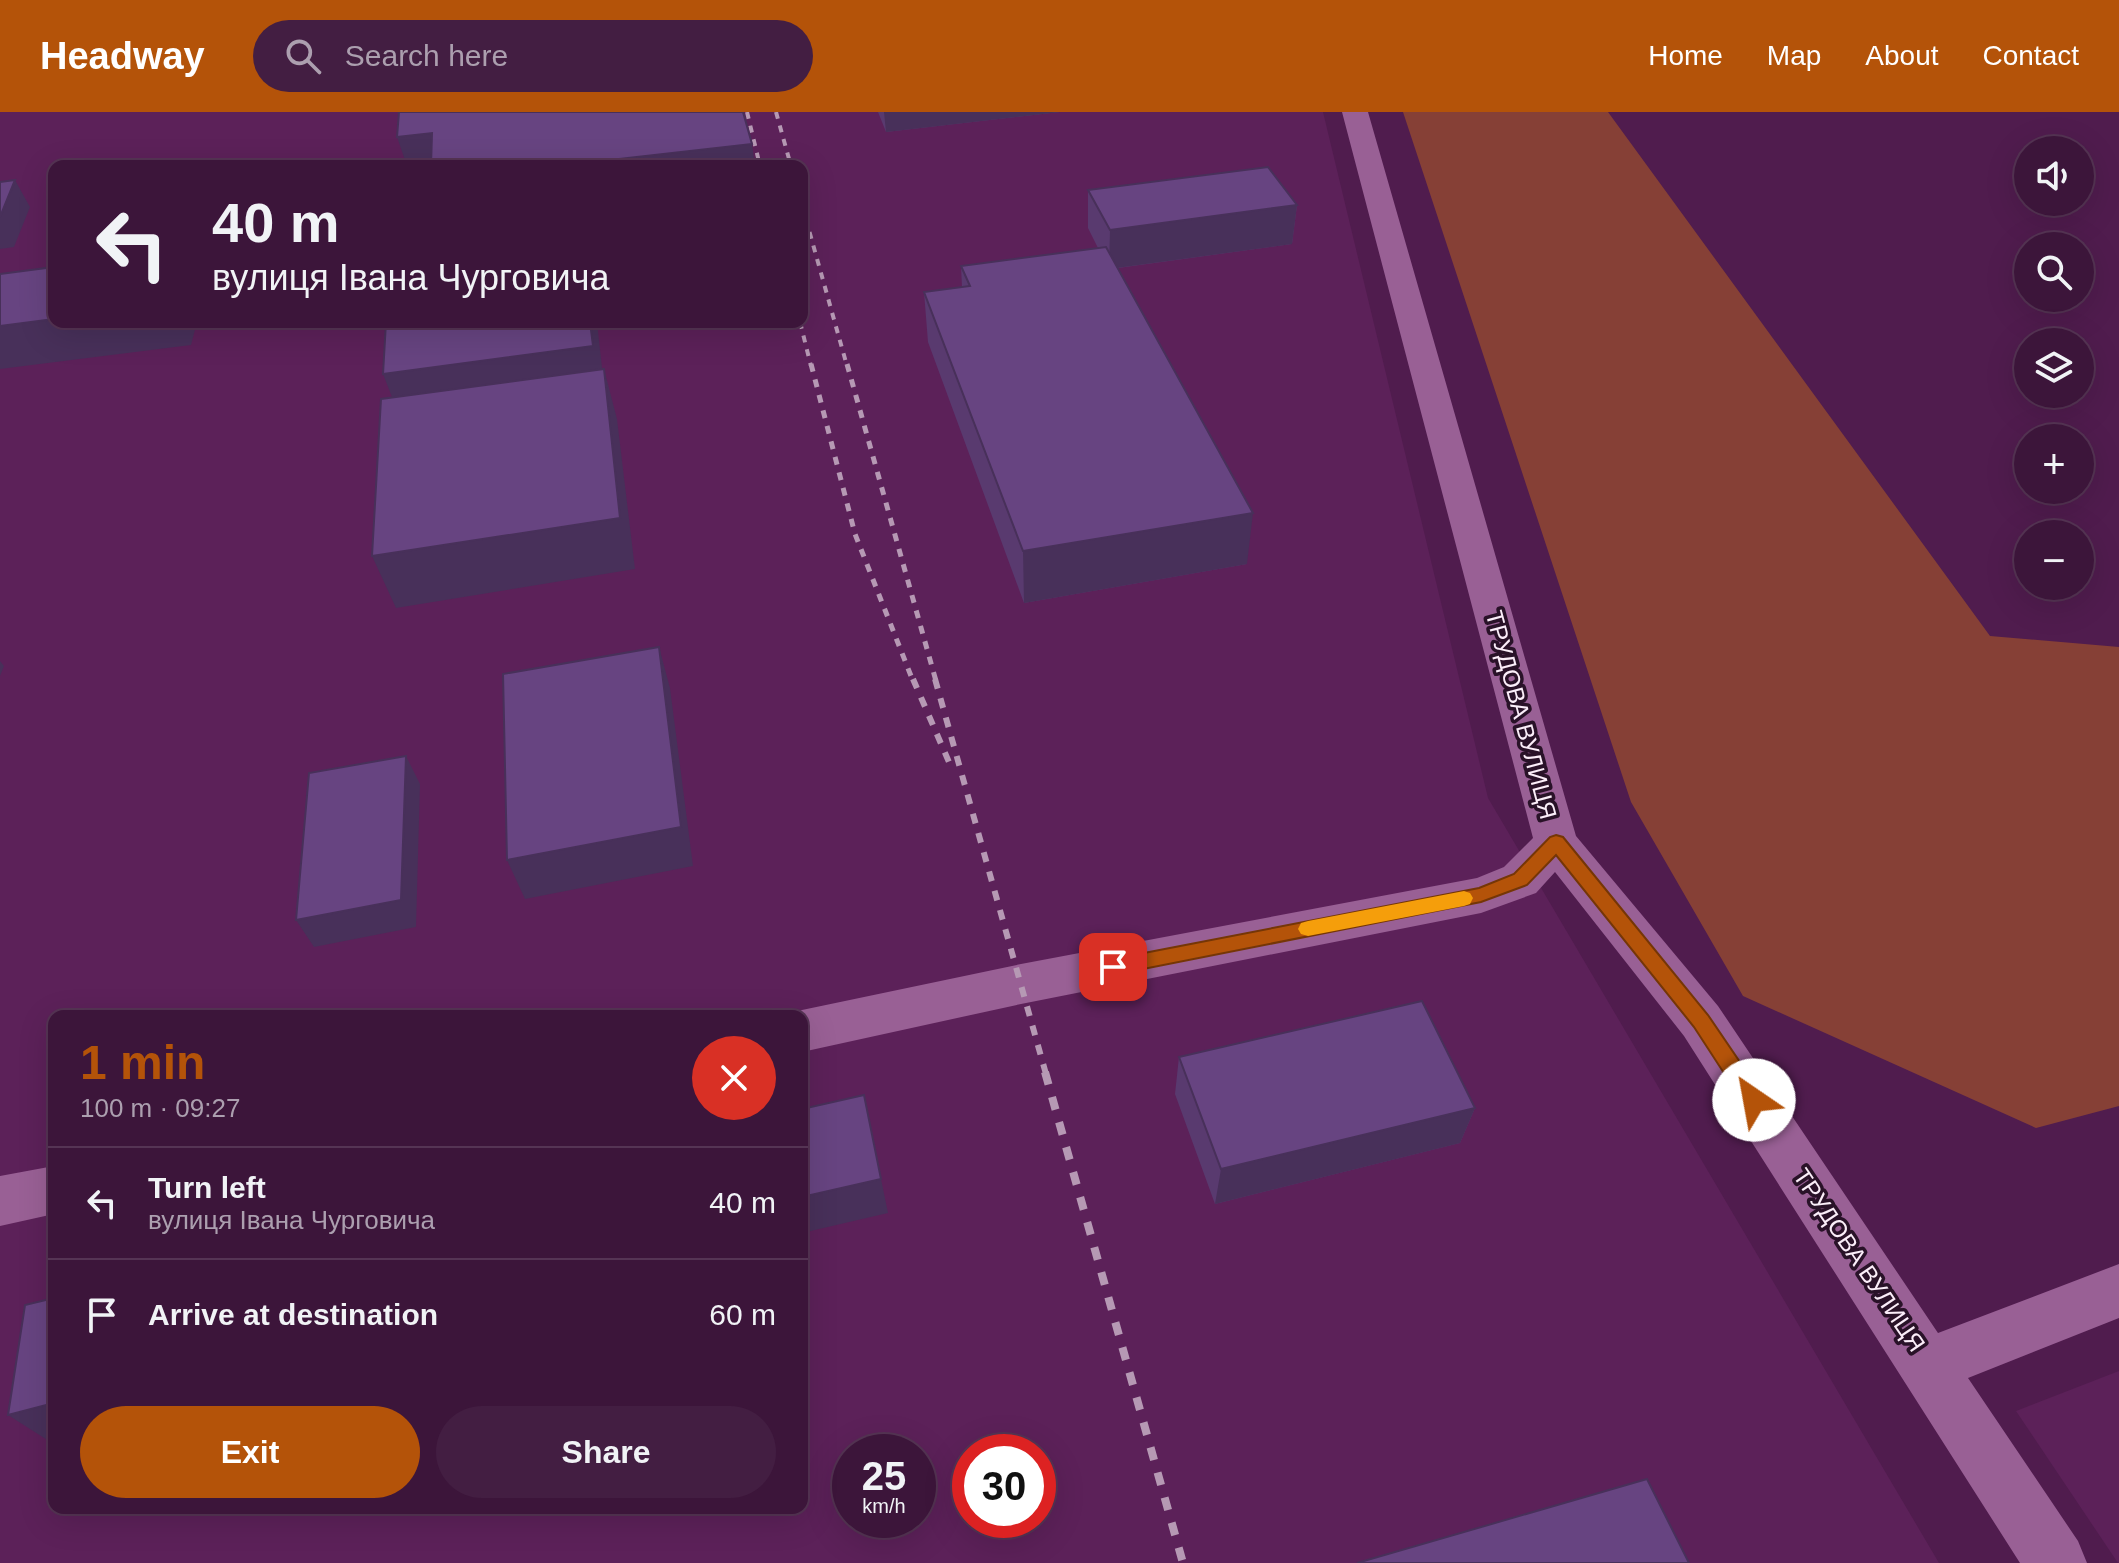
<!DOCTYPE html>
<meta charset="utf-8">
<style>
:root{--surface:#3c153a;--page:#431e42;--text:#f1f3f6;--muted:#ac9faf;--line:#553454;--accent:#b45309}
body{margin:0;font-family:Arial,sans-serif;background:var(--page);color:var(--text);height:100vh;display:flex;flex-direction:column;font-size:30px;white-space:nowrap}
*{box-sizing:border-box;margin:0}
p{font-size:26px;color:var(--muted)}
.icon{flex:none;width:44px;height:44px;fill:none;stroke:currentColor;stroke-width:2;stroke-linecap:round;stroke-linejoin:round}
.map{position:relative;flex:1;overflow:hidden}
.details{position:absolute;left:48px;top:898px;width:760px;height:504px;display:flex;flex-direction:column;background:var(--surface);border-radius:16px;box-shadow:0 8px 32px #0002,0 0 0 2px var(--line)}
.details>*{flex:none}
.guide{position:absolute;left:48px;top:48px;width:760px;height:168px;border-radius:16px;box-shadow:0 8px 32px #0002,0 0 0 2px var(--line);background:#3c153a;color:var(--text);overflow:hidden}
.fabs{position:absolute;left:2014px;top:24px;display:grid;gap:16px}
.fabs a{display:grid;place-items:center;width:80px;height:80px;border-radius:50%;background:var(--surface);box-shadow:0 8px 32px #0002,0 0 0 2px var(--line);font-size:40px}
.speed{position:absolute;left:832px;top:1322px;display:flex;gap:16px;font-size:40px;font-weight:700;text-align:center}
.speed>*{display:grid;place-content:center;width:104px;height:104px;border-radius:50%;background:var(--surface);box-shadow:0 8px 32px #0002,0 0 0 2px var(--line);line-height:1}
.speed small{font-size:20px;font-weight:400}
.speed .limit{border:12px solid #d22;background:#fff;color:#111}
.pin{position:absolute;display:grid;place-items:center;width:68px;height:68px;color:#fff;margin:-34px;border-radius:16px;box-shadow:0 4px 12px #0006}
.me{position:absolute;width:88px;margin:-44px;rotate:327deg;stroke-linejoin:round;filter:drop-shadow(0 0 6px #0008)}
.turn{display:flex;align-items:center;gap:28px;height:168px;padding:0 32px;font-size:36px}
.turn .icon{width:104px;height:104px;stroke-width:2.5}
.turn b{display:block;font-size:56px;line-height:68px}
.round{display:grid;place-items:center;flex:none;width:84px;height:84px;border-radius:42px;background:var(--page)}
.head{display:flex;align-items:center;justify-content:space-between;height:136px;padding:0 32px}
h1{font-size:48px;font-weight:600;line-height:60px;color:var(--accent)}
.primary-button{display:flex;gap:16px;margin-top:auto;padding:16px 32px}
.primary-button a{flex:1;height:92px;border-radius:48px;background:var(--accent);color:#fff;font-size:32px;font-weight:600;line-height:92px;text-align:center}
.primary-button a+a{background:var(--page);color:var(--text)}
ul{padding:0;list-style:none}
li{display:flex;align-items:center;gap:24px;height:112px;padding:0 32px;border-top:2px solid var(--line)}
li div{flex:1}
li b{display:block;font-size:30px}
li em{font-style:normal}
header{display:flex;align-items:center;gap:48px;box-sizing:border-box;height:112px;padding:0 40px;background:var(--accent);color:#fff}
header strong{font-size:38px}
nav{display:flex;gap:44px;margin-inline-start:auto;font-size:28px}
.search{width:560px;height:72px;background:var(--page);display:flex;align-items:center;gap:20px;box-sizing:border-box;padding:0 28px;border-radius:44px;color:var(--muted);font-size:30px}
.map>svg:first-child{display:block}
.built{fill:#5c2159;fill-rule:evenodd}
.green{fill:#864036}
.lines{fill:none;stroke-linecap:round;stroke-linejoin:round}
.minor{fill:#996095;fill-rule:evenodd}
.rail-far3{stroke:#b699b4;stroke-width:4;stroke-dasharray:7 7;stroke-linecap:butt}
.rail-far2{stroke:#b699b4;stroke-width:5;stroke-dasharray:8 8;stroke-linecap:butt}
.rail-far1{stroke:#b699b4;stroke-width:6;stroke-dasharray:10 10;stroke-linecap:butt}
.rail{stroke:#b699b4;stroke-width:8;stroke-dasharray:13 13;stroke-linecap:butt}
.wall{fill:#593a6f}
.shaded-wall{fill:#48305a}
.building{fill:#674481;stroke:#48305a;stroke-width:2}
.route{fill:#b45309;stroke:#753606;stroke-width:2}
.slow{fill:#f59e0b}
.labels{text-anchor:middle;stroke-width:7;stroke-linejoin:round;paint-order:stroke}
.street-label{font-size:24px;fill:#fbeef9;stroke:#291228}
</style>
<header>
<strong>Headway</strong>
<div class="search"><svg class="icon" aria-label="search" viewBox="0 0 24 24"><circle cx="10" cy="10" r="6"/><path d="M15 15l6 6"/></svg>Search here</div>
<nav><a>Home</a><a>Map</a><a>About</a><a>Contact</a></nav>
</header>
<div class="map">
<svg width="2119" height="1451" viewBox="0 0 2119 1451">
<rect width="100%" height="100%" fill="#501c4e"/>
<path class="built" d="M 0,0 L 1323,0 L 1488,686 L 1939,1451 L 0,1451 ZM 54,54 L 802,54 L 802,210 L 54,210 ZM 54,904 L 802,904 L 802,1396 L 54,1396 ZM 850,1340 L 918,1340 L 918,1408 L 850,1408 ZM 970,1340 L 1038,1340 L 1038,1408 L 970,1408 Z
M 2119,1259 L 2119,1451 L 2118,1451 L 2016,1299 Z"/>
<path class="green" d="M 1403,0 L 1608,0 L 1990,524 L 2119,535 L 2119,994 L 2036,1016 L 1743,884 L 1631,690 Z"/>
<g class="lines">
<path class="minor" d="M 1342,0 L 1368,0 L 1576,724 L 1718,894 L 1938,1221 L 2119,1152 L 2119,1206 L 1968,1266 L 2078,1429 L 2087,1451 L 2020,1451 L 1684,924 L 1555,760 L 1536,781 L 1481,801 L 1021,892 L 802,940 L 802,904 L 786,904 L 802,898 L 1021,852 L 1477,766 L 1504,755 L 1533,726 Z
M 54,1054 L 54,1102 L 0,1114 L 0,1064 Z"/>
<path class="rail-far3" d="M 747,0 L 760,54
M 776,0 L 791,54
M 802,93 L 847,254
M 800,210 L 811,254"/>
<path class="rail-far2" d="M 811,252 L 855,422 L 913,569
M 847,252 L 936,569"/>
<path class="rail-far1" d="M 913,567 L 952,657
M 935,567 L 1046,962"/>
<path class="rail" d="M 1045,960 L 1183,1451"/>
</g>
<path class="wall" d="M 878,0 L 1060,0 L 886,20 Z
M 1088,78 L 1297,93 L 1292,132 L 1118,156 L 1247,452 L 1024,491 L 928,230 L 924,180 L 962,175 L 961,154 L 1098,136 L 1088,116 Z
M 1179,945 L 1475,996 L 1460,1031 L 1215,1092 L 1175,982 Z"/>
<path class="shaded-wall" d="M 884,0 L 1060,0 L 886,20 Z
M 432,21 L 443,54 L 407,54 L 397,25 Z
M 752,32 L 755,54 L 557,54 Z
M 15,68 L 30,95 L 14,135 L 0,137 L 0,105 Z
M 1297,93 L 1292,132 L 1109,157 L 1110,118 Z
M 54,207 L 54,210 L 197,210 L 191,233 L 0,257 L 0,214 Z
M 590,210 L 597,210 L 604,274 L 399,303 L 383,262 Z
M 604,257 L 617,307 L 635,457 L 396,496 L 372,444 Z
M 1253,401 L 1247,452 L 1024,491 L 1023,439 Z
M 659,535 L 670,576 L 693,754 L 525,787 L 507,748 Z
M 0,549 L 4,554 L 0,564 Z
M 406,644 L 420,672 L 416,815 L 314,835 L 296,808 Z
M 1475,996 L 1460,1031 L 1215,1092 L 1221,1057 Z
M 881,1067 L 888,1101 L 802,1121 L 802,1085 Z
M 54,1291 L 54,1331 L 52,1331 L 8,1303 Z"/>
<path class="building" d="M 399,0 L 743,0 L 752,32 L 557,54 L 431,54 L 432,21 L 397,25 Z
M 1268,55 L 1297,93 L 1110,118 L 1088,78 Z
M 15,68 L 0,105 L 0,70 Z
M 1106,135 L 1253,401 L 1023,439 L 924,180 L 970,174 L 961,154 Z
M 54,155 L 54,207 L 0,214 L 0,162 Z
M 386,210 L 590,210 L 593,234 L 383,262 Z
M 604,257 L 620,406 L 372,444 L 381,287 Z
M 659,535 L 681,715 L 507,748 L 503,562 Z
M 406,644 L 401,788 L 296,808 L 309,661 Z
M 1422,889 L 1475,996 L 1221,1057 L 1179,945 Z
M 864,983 L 881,1067 L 802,1085 L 802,997 Z
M 54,1186 L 54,1291 L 8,1303 L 25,1193 Z
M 1647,1367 L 1689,1451 L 1357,1451 Z"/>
<path class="route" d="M 1556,723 L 1563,725 L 1708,903 L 1761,981 L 1764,988 L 1761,995 L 1754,997 L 1746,995 L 1694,915 L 1556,743 L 1527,773 L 1481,790 L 1113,863 L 1106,860 L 1103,855 L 1106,849 L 1113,847 L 1479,776 L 1514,762 L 1550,725 Z"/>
<path class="slow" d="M 1464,779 L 1470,781 L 1473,786 L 1470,792 L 1464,794 L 1308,824 L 1301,822 L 1298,817 L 1301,811 L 1308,809 Z"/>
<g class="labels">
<g class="street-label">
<text transform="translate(1521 603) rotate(75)" y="8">ТРУДОВА ВУЛИЦЯ</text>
<text transform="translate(1859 1148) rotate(56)" y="8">ТРУДОВА ВУЛИЦЯ</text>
</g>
</g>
</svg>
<div class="fabs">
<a><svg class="icon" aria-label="sound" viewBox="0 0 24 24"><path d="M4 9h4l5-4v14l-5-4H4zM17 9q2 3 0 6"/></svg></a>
<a><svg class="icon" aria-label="search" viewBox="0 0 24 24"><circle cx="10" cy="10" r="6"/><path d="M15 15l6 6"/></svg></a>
<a><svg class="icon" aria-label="layers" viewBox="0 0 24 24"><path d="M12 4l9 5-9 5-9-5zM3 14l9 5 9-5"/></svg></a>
<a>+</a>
<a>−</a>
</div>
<div class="speed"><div>25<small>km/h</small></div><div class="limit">30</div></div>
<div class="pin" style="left:1113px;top:855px;background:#d93025"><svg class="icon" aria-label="arrive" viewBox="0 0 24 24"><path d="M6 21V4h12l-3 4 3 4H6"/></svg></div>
<svg class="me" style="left:1754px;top:988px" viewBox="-20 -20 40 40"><circle r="19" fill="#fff"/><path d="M0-13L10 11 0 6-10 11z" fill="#b45309"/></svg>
<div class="guide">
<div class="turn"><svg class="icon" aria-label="left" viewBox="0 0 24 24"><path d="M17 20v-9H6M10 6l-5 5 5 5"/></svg><div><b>40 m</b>вулиця Івана Чурговича</div></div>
</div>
<section class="details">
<div class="head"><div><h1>1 min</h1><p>100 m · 09:27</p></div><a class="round" style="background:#d93025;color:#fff"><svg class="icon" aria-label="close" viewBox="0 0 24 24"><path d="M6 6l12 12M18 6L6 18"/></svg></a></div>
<ul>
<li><svg class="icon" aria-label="left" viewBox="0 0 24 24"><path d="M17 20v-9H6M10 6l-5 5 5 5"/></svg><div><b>Turn left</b><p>вулиця Івана Чурговича</p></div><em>40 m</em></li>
<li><svg class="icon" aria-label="arrive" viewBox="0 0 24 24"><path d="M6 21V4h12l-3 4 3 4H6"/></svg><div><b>Arrive at destination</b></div><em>60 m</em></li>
</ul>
<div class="primary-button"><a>Exit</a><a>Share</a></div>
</section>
</div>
